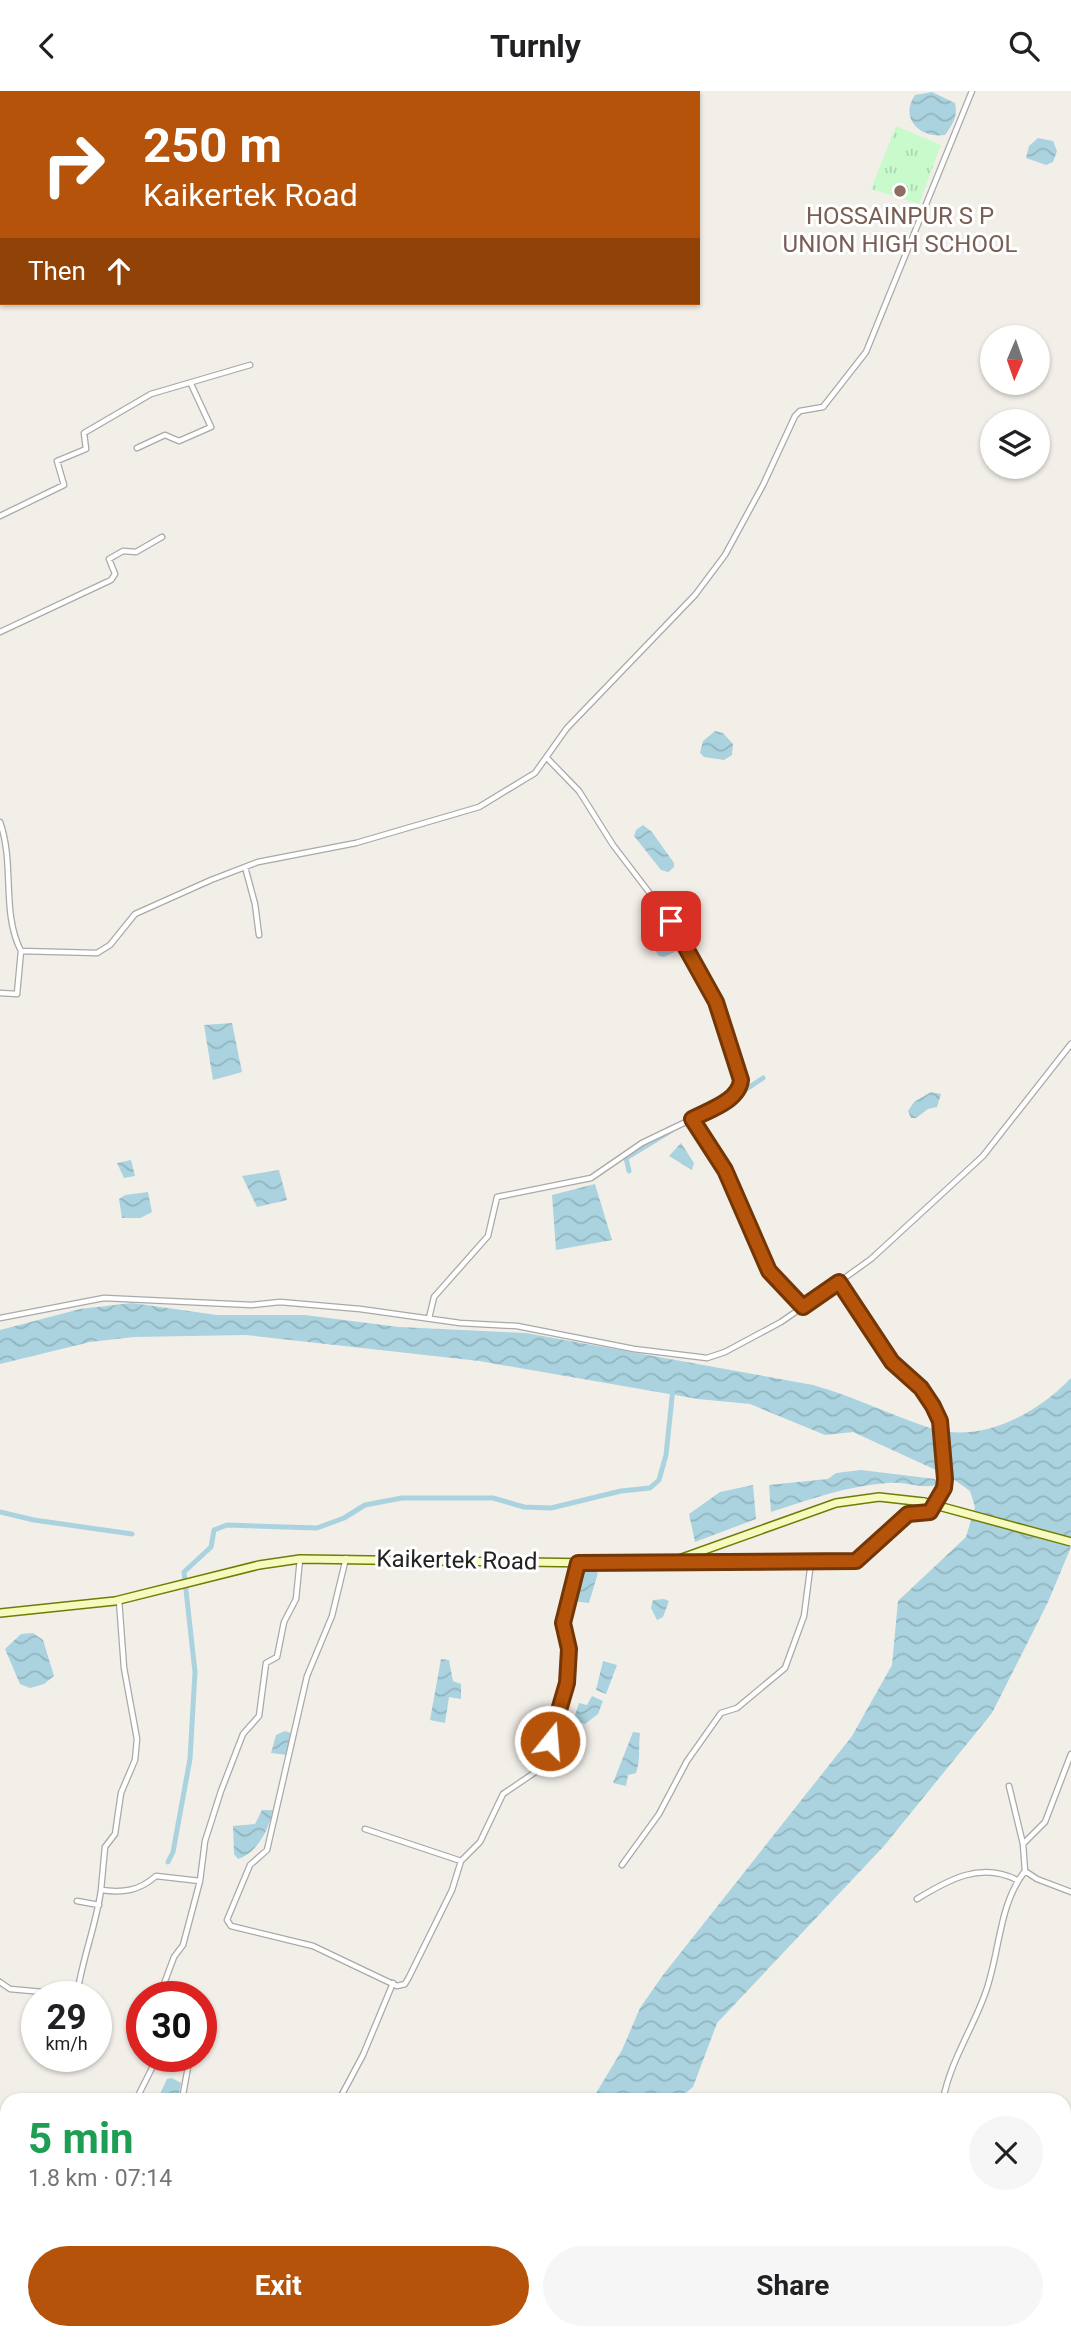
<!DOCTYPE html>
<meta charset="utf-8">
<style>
:root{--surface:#fff;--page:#f6f6f6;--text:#202124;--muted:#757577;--accent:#b45309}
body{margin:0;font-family:Roboto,sans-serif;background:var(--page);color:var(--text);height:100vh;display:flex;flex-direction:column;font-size:26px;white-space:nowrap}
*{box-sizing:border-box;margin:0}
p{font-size:23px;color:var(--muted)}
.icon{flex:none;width:38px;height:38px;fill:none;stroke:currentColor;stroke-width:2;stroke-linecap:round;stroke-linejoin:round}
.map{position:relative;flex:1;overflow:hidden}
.drawer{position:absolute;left:0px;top:2002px;width:1071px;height:247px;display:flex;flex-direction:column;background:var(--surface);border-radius:21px 21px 0 0;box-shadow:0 2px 5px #0004}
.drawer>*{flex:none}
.banner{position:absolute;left:0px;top:0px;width:700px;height:214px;box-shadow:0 2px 5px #0004;background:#b45309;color:#fff;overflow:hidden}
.needle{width:46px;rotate:182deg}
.controls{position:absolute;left:980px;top:234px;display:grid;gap:14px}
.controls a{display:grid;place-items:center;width:70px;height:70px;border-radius:50%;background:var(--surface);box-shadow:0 2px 5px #0004;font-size:35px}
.speed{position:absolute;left:21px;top:1890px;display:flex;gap:14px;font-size:35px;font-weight:700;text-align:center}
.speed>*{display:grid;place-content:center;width:91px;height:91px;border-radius:50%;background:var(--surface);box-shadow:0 2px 5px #0004;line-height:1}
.speed small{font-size:18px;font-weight:400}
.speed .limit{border:10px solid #d22;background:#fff;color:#111}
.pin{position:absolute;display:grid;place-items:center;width:60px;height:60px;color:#fff;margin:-30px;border-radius:14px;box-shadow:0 4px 10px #0006}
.me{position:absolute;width:77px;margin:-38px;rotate:17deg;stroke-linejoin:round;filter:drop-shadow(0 0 5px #0008)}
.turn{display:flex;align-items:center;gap:24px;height:147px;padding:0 28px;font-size:32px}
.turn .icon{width:91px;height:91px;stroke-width:2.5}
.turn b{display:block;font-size:49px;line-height:60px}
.then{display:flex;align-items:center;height:66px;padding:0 28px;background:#0003;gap:14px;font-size:26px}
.round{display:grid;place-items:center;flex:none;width:74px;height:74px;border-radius:37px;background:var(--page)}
.head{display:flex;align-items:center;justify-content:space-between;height:119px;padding:0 28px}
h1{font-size:42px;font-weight:700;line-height:52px;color:#1e9e55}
.cta{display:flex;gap:14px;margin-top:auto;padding:14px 28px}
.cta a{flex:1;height:80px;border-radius:42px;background:var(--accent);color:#fff;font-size:28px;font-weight:700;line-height:80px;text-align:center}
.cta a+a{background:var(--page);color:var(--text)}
header{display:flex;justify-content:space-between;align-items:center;height:91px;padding:0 28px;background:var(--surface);font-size:32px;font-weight:700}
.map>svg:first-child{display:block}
.park{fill:url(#park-tufts)}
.water{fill:url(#water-waves)}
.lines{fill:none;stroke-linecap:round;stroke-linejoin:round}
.stream{stroke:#aad3df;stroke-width:2}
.canal{stroke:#aad3df;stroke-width:5}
.street-casing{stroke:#a9a9a9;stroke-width:7}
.secondary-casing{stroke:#707d05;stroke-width:10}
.street{stroke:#fff;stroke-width:4.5}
.secondary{stroke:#f7fabf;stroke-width:7}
.secondary-bridge-casing{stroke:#707d05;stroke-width:10;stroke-linecap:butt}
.secondary-bridge{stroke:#f7fabf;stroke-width:7}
.route-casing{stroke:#753606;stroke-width:18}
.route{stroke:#b45309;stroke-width:12}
.education-dot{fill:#8d6e63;stroke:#fff;stroke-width:2.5}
.labels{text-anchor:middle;stroke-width:6;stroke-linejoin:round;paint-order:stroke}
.education-label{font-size:24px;fill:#785e54;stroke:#fff}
.street-label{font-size:24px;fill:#222;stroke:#fff}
</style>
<header><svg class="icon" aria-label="back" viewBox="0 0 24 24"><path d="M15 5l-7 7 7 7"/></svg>Turnly<svg class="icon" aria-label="search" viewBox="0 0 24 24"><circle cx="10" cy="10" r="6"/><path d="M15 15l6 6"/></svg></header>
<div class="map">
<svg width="1071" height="2248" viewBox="0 0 1071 2248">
<defs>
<pattern id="park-tufts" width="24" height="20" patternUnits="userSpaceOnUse" patternTransform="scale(1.75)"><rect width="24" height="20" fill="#c8facc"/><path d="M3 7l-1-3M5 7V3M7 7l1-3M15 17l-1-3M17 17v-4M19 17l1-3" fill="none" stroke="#acd6af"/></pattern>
<pattern id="water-waves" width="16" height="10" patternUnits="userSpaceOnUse" patternTransform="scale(1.75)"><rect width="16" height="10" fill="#aad3df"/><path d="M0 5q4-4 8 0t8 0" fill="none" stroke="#92b5bf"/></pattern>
</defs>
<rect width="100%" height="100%" fill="#f2efe9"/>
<path class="park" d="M 896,35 L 941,54 L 919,113 L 871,98 Z"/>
<path class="water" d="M 932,1 L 955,12 C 958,25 953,33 945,44 C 920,48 899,27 915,4 Z
M 1038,47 L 1053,50 L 1057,60 L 1053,71 L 1046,74 L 1026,67 L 1029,55 Z
M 715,640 L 723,642 L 733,653 L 732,664 L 724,669 L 704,666 L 700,662 L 703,650 Z
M 643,734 L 652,741 L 674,772 L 674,776 L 668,781 L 661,779 L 634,745 L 636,739 Z
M 661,830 L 667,831 L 682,854 L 679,859 L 664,866 L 659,865 L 645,844 L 648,837 Z
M 232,932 L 242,981 L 213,989 L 204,934 Z
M 931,1001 L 941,1003 L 937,1016 L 928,1018 L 916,1027 L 911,1027 L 908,1020 L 914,1011 Z
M 681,1052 L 694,1072 L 692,1079 L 669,1065 Z
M 131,1069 L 135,1085 L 124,1087 L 117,1072 Z
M 279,1079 L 287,1109 L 257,1116 L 242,1085 Z
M 595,1093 L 612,1149 L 556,1159 L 552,1104 Z
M 148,1101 L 152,1121 L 140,1127 L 122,1127 L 119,1108 L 125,1104 Z
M 132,1212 L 217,1224 L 305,1224 L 399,1236 L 526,1242 L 813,1294 C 853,1305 890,1324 930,1337 C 981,1353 1037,1323 1071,1287 L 1071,1456 L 1048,1511 L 992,1622 L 884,1755 L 717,1932 L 693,1996 L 677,2009 L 592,2009 L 622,1959 L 640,1917 L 663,1884 L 852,1645 L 892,1574 L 898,1510 L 966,1446 L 975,1416 L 970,1400 L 949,1385 L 853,1341 L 825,1344 L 750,1313 L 698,1308 L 479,1270 L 246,1244 L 134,1246 L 90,1251 L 0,1273 L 0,1239 L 80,1218 Z
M 861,1379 L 935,1388 L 937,1394 C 920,1398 905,1390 888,1392 C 847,1395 810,1408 771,1421 L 769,1394 L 828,1388 L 836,1382 Z
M 753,1394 L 756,1428 L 695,1451 L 689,1423 L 720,1401 Z
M 584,1475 L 593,1477 L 598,1482 L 589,1512 L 574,1510 Z
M 664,1508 L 669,1510 L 663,1526 L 657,1529 L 651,1517 L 653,1509 Z
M 33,1542 L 43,1549 L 54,1585 L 44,1593 L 30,1597 L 20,1593 L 5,1558 L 21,1543 Z
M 441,1568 L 449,1569 L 453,1590 L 461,1593 L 461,1608 L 449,1606 L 445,1632 L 430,1629 Z
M 603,1570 L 617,1574 L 606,1603 L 596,1599 Z
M 592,1605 L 603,1610 L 598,1623 L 585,1633 L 573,1630 L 579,1612 L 587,1614 Z
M 285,1640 L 294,1643 L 287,1664 L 271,1662 L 276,1644 Z
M 633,1641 L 640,1642 C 638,1657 641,1668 636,1682 L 628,1684 L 626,1695 L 613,1692 Z
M 262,1719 L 273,1719 C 269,1737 258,1762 238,1768 L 234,1763 L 233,1735 L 255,1733 Z
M 172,1987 L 181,1992 L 178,2009 L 157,2009 L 167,1988 Z
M 0,2025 L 7,2027 L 7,2055 L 0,2053 Z
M 487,2242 L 596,2242 L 597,2248 L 488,2248 Z"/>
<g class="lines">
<path class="stream" d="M 394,2 L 394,0"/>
<path class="canal" d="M 730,1009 L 763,987
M 629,1080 L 626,1067 L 672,1039
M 0,1421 L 34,1429 L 132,1443
M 168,1771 L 173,1761 L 190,1668 L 195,1581 L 184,1481 L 211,1456 L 214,1439 L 227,1434 L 317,1437 L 344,1427 L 365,1414 L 402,1407 L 493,1407 L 524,1416 L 551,1417 L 621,1400 L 650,1397 L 659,1389 L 666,1364 L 673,1297"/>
<g class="street-casing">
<path id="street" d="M 137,357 L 165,344 L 179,350 L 211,336 L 191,293
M 0,425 L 64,394 L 57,370 L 86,358 L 84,342 L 151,303 L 250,274
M 0,541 L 111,489 L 115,483 L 109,468 L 123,460 L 136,461 L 162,446
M 547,667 L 579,700 L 613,754 L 671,830 L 716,911 L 741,994 L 733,1005 L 692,1028 L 725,1079 L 770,1180 L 803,1216
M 0,731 C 15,773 1,821 21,860
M 245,776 L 255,813 L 259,844
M 21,860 L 97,862 L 110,854 L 135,823 L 211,789 L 258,771 L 356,752 L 479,716 L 535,682 L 567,637 L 695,504 L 725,464 L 763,394 L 795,325 L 800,320 L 823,316 L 866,261 L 972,0
M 0,902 L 17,903 L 21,860
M 0,1227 L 104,1207 L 252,1214 L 280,1211 L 360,1218 L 460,1232 L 517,1235 L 634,1258 L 707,1267 L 725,1261 L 781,1231 L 839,1191
M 429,1227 L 434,1206 L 488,1145 L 497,1106 L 591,1087 L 642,1052 L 692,1028
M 346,1467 L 332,1525 L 307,1585 L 267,1759 L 250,1774 L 227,1829 L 231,1835 L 313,1855 L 397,1895 L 405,1893 L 409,1886 L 452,1799 L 461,1770 L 480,1751 L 503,1703 L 534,1682 L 546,1664 L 567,1592 L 569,1558 L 563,1532 L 578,1472
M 671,1473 L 856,1470 L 908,1423 L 930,1421 L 944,1397 L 940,1330 L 921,1297 L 893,1271 L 839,1191 L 871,1168 L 983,1065 L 1071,953
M 119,1509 L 124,1577 L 137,1648 L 135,1669 L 121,1702 L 115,1743 L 105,1756 L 101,1799 C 123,1802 139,1800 156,1785 L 200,1790 L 183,1854 L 174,1866 L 159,1906
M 1009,1695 L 1023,1753
M 365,1738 L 461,1770
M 622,1774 L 659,1723 L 687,1670 L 721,1622 L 737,1617 L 785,1577 L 804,1525 L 811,1471
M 1025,1780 L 1023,1753 L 1045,1731 L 1071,1663
M 200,1790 L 205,1750 L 221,1700 L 243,1643 L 259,1625 L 266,1572 L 277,1566 L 284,1531 L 296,1508 L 300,1468
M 917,1808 C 948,1789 981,1770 1017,1789
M 77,1810 L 99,1814
M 0,1891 L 10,1898 L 77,1904 C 82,1868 96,1835 101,1799
M 136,2009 L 158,1965
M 182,2009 L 190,1965
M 339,2009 L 363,1964 L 393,1892
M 943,2009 C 950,1971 972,1939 985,1903 C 1000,1863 998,1814 1025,1780 L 1037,1788 L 1071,1801
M 1009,2242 L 1015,2248
M 13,2248 L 15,2242
M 757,2248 L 759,2242"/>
</g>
<g class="secondary-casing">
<path id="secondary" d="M 0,1522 L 115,1510 L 259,1474 L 300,1468 L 665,1473 L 836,1412 L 879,1406 L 924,1411"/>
</g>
<use href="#street" class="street"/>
<use href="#secondary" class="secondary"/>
<g class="secondary-bridge-casing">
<path id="secondary-bridge" d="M 924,1411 L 1071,1451"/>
</g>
<use href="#secondary-bridge" class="secondary-bridge"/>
</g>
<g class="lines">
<g class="route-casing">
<path id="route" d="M 550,1650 L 567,1592 L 569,1558 L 563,1532 L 578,1472 L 856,1470 L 908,1423 L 930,1421 L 944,1397 L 945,1388 L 940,1330 L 933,1315 L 921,1297 L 892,1271 L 839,1191 L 803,1216 L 769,1180 L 725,1079 L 692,1028 C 709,1019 739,1010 741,989 L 716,911 L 671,830"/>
</g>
<use href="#route" class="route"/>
</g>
<circle class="education-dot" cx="900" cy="100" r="7"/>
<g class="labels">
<g class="education-label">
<text x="900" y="133">HOSSAINPUR S P<tspan x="900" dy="28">UNION HIGH SCHOOL</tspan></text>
</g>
<g class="street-label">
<text transform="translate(457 1469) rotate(1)" y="8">Kaikertek Road</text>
</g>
</g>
</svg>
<div class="controls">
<a><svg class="needle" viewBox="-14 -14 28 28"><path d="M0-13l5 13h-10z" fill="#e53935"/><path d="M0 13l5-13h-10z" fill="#757577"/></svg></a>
<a><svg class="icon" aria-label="layers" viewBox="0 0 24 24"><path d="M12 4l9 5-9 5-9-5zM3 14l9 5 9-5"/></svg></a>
</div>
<div class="speed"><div>29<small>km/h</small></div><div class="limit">30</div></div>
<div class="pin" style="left:671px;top:830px;background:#d93025"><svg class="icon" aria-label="arrive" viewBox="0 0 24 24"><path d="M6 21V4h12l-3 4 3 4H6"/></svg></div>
<svg class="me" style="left:550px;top:1650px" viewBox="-20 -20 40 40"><circle r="17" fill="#b45309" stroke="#fff" stroke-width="3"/><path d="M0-11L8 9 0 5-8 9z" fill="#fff"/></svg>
<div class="banner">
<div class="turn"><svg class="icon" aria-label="right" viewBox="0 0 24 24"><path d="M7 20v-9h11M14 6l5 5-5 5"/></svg><div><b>250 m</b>Kaikertek Road</div></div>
<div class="then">Then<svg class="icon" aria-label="ahead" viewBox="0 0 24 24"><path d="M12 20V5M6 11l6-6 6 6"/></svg></div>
</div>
<section class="drawer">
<div class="head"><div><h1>5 min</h1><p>1.8 km · 07:14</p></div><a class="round"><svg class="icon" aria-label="close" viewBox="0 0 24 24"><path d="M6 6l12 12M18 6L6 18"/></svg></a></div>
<div class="cta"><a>Exit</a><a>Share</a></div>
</section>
</div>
